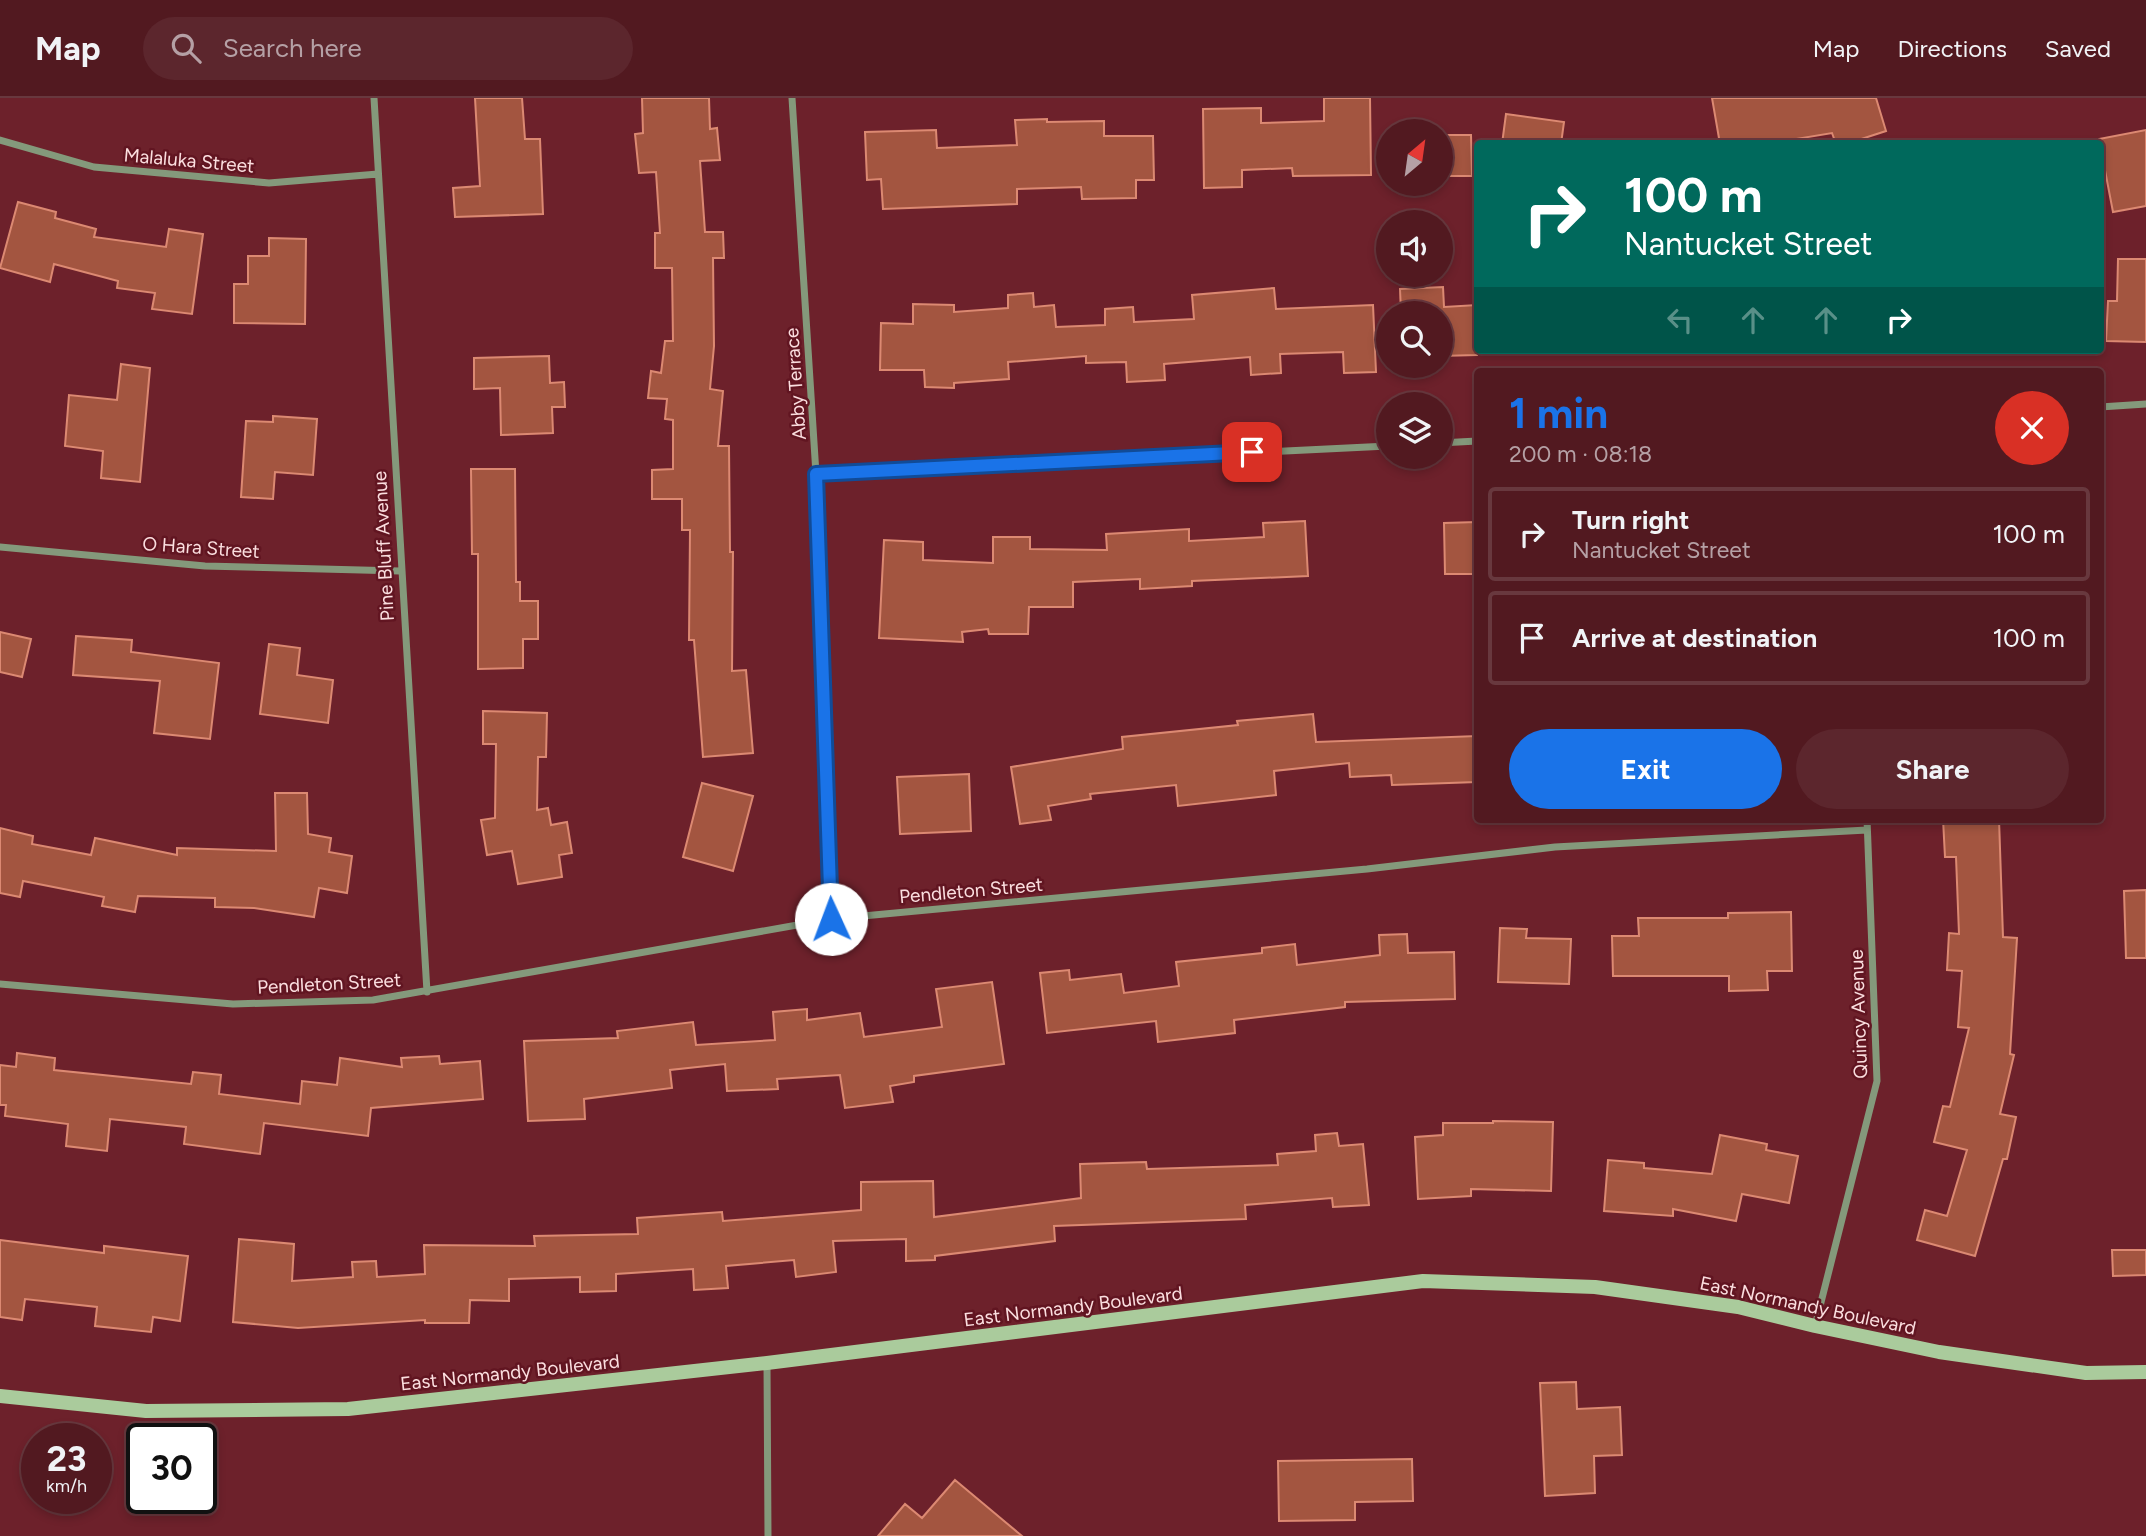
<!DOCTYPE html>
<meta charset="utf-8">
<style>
:root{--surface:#521920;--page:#5c262d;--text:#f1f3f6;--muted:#b5a0a5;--line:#68383e;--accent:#1a73e8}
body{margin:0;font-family:Figtree,sans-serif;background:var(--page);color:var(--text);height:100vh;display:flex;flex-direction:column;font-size:26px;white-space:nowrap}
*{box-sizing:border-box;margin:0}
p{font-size:23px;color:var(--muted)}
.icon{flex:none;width:38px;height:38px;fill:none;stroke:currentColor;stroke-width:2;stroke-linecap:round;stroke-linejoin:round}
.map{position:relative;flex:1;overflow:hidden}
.side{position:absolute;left:1474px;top:270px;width:630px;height:455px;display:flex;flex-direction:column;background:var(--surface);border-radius:7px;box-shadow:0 4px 10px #0003,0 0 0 2px var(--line)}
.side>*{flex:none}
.guide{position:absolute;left:1474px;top:42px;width:630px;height:214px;border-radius:7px;box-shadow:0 4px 10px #0003,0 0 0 2px var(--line);background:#00695c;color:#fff;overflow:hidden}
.needle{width:46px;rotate:29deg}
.controls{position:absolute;left:1376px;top:21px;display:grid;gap:14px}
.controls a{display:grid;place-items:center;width:77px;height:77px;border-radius:50%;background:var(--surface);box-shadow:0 4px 10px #0003,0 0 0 2px var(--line);font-size:35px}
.speed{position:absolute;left:21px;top:1325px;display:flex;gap:14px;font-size:35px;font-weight:700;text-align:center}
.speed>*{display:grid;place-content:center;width:91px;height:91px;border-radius:50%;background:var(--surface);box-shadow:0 4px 10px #0003,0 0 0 2px var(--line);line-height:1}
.speed small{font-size:18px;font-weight:400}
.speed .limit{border:4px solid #111;border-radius:10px;background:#fff;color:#111}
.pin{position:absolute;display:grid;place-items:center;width:60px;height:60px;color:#fff;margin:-30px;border-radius:14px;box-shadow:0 4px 10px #0006}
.me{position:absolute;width:77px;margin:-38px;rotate:358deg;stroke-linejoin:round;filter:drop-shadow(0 0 5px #0008)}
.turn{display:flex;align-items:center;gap:24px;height:147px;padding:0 35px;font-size:32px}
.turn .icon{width:91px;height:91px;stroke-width:2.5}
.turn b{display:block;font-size:49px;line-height:60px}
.lanes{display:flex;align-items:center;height:66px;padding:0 35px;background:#0003;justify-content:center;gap:35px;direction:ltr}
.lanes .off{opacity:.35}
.round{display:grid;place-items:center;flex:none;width:74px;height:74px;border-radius:37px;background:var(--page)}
.headline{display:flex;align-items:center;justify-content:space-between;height:119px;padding:0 35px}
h1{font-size:42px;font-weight:700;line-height:52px;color:var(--accent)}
.primary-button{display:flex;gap:14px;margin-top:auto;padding:14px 35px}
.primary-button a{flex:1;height:80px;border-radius:42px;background:var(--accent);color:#fff;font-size:28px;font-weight:700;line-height:80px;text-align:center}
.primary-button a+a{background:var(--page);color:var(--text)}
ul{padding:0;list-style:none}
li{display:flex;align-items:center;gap:21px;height:94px;margin:0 14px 10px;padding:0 21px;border:4px solid var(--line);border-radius:7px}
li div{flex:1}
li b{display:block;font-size:26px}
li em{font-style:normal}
header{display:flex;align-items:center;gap:42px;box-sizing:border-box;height:98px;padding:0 35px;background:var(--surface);border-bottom:2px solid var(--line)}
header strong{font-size:33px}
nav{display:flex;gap:38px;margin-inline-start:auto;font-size:24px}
.search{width:490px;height:63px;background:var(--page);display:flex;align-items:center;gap:18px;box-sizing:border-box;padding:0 24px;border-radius:38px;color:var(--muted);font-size:26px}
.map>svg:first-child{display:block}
.building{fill:#a35540;stroke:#dc8972;stroke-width:2}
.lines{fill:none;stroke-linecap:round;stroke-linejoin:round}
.street{stroke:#84997b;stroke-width:7}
.secondary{stroke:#aacb9c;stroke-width:14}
.route-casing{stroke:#114b97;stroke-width:18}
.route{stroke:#1a73e8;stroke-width:12}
.labels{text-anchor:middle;stroke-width:5;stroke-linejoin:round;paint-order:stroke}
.street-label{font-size:19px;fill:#fbdedf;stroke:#611521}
</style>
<header>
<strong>Map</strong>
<div class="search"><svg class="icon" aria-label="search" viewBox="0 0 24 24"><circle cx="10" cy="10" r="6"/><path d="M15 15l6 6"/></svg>Search here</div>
<nav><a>Map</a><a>Directions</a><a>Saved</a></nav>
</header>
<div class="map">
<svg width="2146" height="1438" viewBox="0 0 2146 1438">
<rect width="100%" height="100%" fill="#6d212b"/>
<path class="building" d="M 475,0 L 522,0 L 525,41 L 540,41 L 543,116 L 455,119 L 453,90 L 480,88 Z
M 642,0 L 709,0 L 710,31 L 717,30 L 720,62 L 700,63 L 705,134 L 723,134 L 724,160 L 713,160 L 714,248 L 710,291 L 723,293 L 718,348 L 729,348 L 730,454 L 733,454 L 732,573 L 746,572 L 753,655 L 703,659 L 694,542 L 689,542 L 690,432 L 682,432 L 682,401 L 652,401 L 652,372 L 673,371 L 673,322 L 665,321 L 667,301 L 648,300 L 651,273 L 661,275 L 665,243 L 673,243 L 672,170 L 655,170 L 655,135 L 660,135 L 656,74 L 639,75 L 635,36 L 643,35 Z
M 1324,0 L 1370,0 L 1371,77 L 1293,78 L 1292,70 L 1242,72 L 1242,89 L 1204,90 L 1203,11 L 1261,10 L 1261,25 L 1324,23 Z
M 1712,0 L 1876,0 L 1886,33 L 1846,46 L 1836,46 L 1832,35 L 1766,46 L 1720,46 Z
M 1506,16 L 1564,24 L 1561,46 L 1502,46 Z
M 1047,21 L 1047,24 L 1104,23 L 1104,38 L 1153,38 L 1154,82 L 1136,82 L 1136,100 L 1082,101 L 1081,89 L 1017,91 L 1017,106 L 883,111 L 881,81 L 867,82 L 865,34 L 936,32 L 937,50 L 1017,47 L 1015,22 Z
M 2146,32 L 2146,108 L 2113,114 L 2099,41 Z
M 1440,37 L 1471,37 L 1472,78 L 1440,78 Z
M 18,104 L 56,114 L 55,120 L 96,131 L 94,139 L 166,149 L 169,131 L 203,136 L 192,216 L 152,211 L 155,195 L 117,190 L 118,183 L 54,166 L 50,184 L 0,170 Z
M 269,140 L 306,141 L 305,226 L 234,225 L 234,186 L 248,186 L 248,158 L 269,158 Z
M 2118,161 L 2146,161 L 2146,244 L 2106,243 L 2108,203 L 2117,203 Z
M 1443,189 L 1444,209 L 1477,207 L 1477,257 L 1440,258 L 1440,215 L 1401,215 L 1400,191 Z
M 1274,190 L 1276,211 L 1373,207 L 1376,274 L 1344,275 L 1343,254 L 1280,256 L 1281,275 L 1251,277 L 1250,259 L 1164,266 L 1165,282 L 1127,284 L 1126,264 L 1086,265 L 1086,258 L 1008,264 L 1009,281 L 954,285 L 954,290 L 925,289 L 924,272 L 880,272 L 881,225 L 913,226 L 913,206 L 954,207 L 954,214 L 1008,210 L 1008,197 L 1033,195 L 1034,209 L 1054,207 L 1056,229 L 1105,227 L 1105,211 L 1133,209 L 1134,224 L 1194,221 L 1192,197 Z
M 549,258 L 550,285 L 564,284 L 565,309 L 552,309 L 553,335 L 501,337 L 500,290 L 474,291 L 474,260 Z
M 121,266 L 150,270 L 140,384 L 101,380 L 103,353 L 65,348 L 69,297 L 117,302 Z
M 273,318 L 317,321 L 313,377 L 275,374 L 273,401 L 241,399 L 246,323 L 273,324 Z
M 471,371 L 515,371 L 516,484 L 520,484 L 520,503 L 538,503 L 538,541 L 523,541 L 523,570 L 478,571 L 478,456 L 472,456 Z
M 1305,423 L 1308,478 L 1192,483 L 1192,488 L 1140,491 L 1140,481 L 1073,484 L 1073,509 L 1029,509 L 1028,536 L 989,536 L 988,531 L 962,534 L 963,544 L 879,540 L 884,442 L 923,444 L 923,462 L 993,465 L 993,439 L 1030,439 L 1030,451 L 1107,452 L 1106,436 L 1189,431 L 1189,443 L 1264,439 L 1263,425 Z
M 1477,424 L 1477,476 L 1445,476 L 1444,425 Z
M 0,534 L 31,541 L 22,579 L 0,574 Z
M 76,538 L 132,542 L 131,554 L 219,565 L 210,641 L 154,635 L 160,583 L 73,577 Z
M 269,546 L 300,550 L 297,577 L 333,582 L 328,625 L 260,616 Z
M 483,613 L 547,615 L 546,659 L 538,659 L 537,712 L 548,710 L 551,727 L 567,724 L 572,755 L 559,757 L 562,779 L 518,786 L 512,753 L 487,757 L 481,722 L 495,720 L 496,646 L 483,646 Z
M 1313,616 L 1316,644 L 1477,638 L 1477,684 L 1392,687 L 1391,677 L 1350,679 L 1349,665 L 1274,673 L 1276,697 L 1178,708 L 1176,687 L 1090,696 L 1091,701 L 1048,708 L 1051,722 L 1020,726 L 1011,669 L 1123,651 L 1122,639 L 1238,627 L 1237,623 Z
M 969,676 L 971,733 L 900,736 L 897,679 Z
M 702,685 L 753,698 L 733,773 L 683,759 Z
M 275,695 L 307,695 L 308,736 L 331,740 L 329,754 L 352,758 L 347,795 L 319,790 L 314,819 L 254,810 L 215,809 L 215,800 L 138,798 L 135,814 L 102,808 L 104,799 L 23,783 L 20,799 L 0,795 L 0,730 L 33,738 L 32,746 L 91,757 L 95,740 L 177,757 L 177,750 L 276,753 Z
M 1943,721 L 1999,721 L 2003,839 L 2017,840 L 2010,956 L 2014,957 L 2000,1016 L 2016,1019 L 2007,1061 L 2003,1061 L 1975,1158 L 1917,1142 L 1925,1112 L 1947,1118 L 1967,1052 L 1934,1044 L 1943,1008 L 1950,1009 L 1969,930 L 1958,929 L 1962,873 L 1947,872 L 1949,835 L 1959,836 L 1956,759 L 1945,759 Z
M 2146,792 L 2146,860 L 2126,860 L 2124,793 Z
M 1791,814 L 1792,873 L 1767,873 L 1768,892 L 1729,893 L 1729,878 L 1613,878 L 1612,838 L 1639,838 L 1638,820 L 1728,820 L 1728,815 Z
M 1500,830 L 1527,831 L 1526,840 L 1571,841 L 1569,886 L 1498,884 Z
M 1407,836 L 1408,855 L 1454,854 L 1455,901 L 1345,904 L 1345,909 L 1234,922 L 1235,935 L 1158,944 L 1156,923 L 1047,935 L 1040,875 L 1069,872 L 1070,882 L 1121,876 L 1124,895 L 1179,888 L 1176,864 L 1262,855 L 1262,850 L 1295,846 L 1297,867 L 1380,857 L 1379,837 Z
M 992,884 L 1004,966 L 914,978 L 914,984 L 890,988 L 893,1004 L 845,1010 L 840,977 L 777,981 L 778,991 L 727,993 L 725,966 L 670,972 L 672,990 L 584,1001 L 585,1021 L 528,1023 L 524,943 L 618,940 L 617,933 L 693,924 L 696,947 L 775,942 L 773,914 L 807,911 L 807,922 L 860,915 L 864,939 L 942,929 L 936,891 Z
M 17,955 L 55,960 L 54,972 L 191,986 L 193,974 L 221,977 L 219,996 L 300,1006 L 302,983 L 337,987 L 340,960 L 402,969 L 401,960 L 439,958 L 440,966 L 480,963 L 483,1001 L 371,1010 L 368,1038 L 264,1025 L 260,1056 L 184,1046 L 186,1029 L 110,1021 L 107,1053 L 66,1048 L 68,1026 L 5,1018 L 6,1007 L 0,1007 L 0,967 L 16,969 Z
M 1493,1023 L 1553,1024 L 1551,1093 L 1471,1091 L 1471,1098 L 1418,1101 L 1415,1039 L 1443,1037 L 1443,1025 L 1493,1025 Z
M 1337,1035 L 1339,1048 L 1363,1046 L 1369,1107 L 1333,1109 L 1332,1100 L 1245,1107 L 1246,1121 L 1054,1128 L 1055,1143 L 935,1158 L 935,1162 L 906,1163 L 906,1141 L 833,1143 L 836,1174 L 796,1179 L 794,1162 L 726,1168 L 728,1190 L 694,1192 L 693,1171 L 616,1176 L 616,1193 L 580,1194 L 580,1179 L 509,1181 L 509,1203 L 470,1202 L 469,1225 L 425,1225 L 425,1222 L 298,1230 L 233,1224 L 239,1141 L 294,1146 L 292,1183 L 353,1179 L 352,1164 L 376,1163 L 377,1179 L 425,1176 L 424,1147 L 535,1148 L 534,1138 L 638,1136 L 637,1120 L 722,1114 L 723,1123 L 861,1112 L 861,1084 L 933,1083 L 934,1119 L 1081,1100 L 1080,1066 L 1146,1064 L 1147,1071 L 1278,1067 L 1277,1056 L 1316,1053 L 1315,1037 Z
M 1720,1037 L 1767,1046 L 1766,1052 L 1798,1058 L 1789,1105 L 1742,1096 L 1736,1123 L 1673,1111 L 1673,1118 L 1604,1113 L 1608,1062 L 1644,1065 L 1644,1070 L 1712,1076 Z
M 0,1142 L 104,1155 L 104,1148 L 188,1158 L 180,1223 L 153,1219 L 151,1234 L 95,1228 L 97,1209 L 25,1201 L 22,1222 L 0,1219 Z
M 2112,1152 L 2146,1152 L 2146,1177 L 2113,1178 Z
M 1576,1284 L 1577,1311 L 1620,1309 L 1622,1357 L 1594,1358 L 1595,1395 L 1545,1398 L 1540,1285 Z
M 1412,1361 L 1413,1403 L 1355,1404 L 1355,1422 L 1279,1423 L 1278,1363 Z
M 955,1382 L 1022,1438 L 878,1438 L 905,1406 L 922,1420 Z"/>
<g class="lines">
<path class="street" d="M 374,0 L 427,894
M 792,0 L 816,376 L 831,821
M 0,42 L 94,69 L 269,85 L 378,76
M 2100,309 L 2146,306
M 1440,345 L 1477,343
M 816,376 L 1388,348
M 0,449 L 205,468 L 400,473
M 0,886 L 233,906 L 373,902 L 831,821 L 1367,771 L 1555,749 L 1867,732
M 1815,1228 L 1877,983 L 1867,721
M 767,1265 L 768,1438"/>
<path class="secondary" d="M 0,1298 L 146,1313 L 348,1311 L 767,1265 L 1423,1183 L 1595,1189 L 1738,1209 L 1815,1228 L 1939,1254 L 2086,1275 L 2146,1274"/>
</g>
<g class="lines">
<g class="route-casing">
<path id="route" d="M 831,821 L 816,376 L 1252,354"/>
</g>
<use href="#route" class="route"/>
</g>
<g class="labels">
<g class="street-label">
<text transform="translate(189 62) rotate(5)" y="7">Malaluka Street</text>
<text transform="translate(795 286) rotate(-94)" y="7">Abby Terrace</text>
<text transform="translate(383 448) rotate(-93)" y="7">Pine Bluff Avenue</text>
<text transform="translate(201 449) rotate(4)" y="7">O Hara Street</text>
<text transform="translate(971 792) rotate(-5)" y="7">Pendleton Street</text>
<text transform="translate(329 885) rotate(-3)" y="7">Pendleton Street</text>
<text transform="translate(1858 916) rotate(-92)" y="7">Quincy Avenue</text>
<text transform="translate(1808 1207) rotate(12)" y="7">East Normandy Boulevard</text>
<text transform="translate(1073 1208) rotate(-7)" y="7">East Normandy Boulevard</text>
<text transform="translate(510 1274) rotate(-6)" y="7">East Normandy Boulevard</text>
</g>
</g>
</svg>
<div class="controls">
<a><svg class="needle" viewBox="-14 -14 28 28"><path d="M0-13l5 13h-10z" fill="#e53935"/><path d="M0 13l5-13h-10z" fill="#b5a0a5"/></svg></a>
<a><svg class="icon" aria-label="sound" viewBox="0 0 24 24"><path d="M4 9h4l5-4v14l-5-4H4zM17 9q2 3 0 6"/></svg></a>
<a><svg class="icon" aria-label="search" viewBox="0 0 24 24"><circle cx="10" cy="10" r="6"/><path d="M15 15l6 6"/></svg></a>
<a><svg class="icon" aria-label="layers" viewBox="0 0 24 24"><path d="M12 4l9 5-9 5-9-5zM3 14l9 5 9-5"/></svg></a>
</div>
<div class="speed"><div>23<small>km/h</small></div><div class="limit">30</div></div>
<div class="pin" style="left:1252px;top:354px;background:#d93025"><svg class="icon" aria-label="arrive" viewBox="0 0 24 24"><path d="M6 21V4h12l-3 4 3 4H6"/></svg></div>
<svg class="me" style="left:831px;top:821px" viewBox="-20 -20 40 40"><circle r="19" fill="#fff"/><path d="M0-13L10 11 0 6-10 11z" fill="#1a73e8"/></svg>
<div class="guide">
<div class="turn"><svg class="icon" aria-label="right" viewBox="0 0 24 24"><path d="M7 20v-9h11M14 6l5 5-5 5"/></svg><div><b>100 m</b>Nantucket Street</div></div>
<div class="lanes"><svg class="icon off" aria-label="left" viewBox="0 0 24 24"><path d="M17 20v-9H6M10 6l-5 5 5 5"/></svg><svg class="icon off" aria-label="ahead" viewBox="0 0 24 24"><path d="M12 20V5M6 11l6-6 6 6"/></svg><svg class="icon off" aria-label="ahead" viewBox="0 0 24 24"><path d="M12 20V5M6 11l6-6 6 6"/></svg><svg class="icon" aria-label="right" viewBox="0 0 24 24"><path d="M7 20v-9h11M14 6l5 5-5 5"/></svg></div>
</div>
<section class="side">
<div class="headline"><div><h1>1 min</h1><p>200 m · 08:18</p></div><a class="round" style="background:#d93025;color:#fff"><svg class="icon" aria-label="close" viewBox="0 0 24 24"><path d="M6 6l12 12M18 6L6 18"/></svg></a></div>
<ul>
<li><svg class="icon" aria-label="right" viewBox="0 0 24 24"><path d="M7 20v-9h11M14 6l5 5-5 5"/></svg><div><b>Turn right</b><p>Nantucket Street</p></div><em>100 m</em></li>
<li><svg class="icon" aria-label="arrive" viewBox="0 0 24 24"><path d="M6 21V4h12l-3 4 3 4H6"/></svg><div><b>Arrive at destination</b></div><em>100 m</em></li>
</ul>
<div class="primary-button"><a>Exit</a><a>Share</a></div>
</section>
</div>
